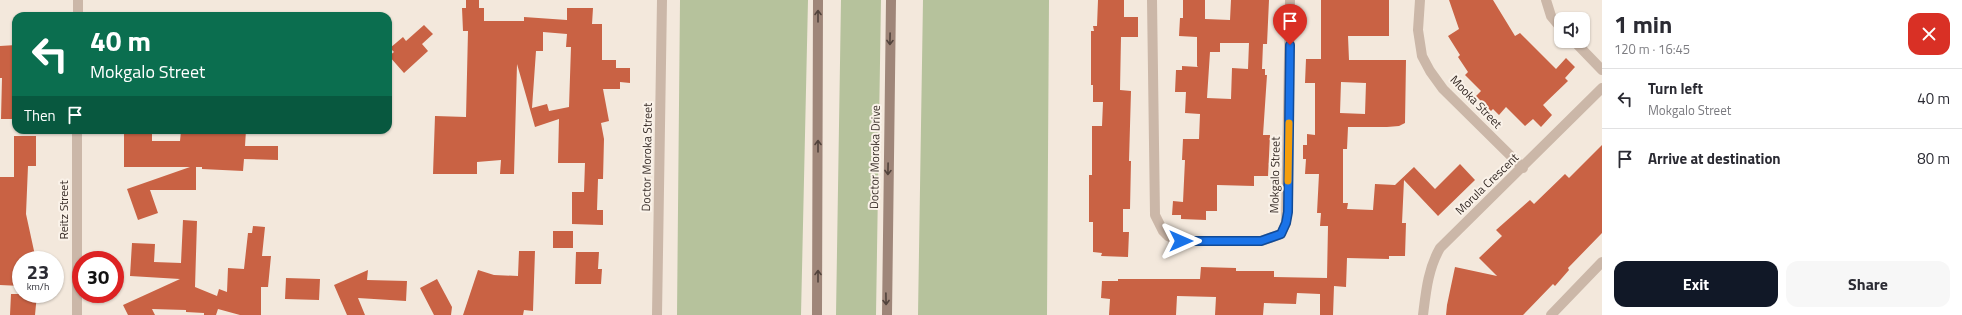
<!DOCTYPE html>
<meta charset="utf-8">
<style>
:root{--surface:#fff;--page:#f7f7f7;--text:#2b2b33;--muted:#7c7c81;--line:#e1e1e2;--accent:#111827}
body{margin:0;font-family:"Titillium Web",sans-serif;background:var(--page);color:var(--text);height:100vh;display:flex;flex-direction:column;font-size:15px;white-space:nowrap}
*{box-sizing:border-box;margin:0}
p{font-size:13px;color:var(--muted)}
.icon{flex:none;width:22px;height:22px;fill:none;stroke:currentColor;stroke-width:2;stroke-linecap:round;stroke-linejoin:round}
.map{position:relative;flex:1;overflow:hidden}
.details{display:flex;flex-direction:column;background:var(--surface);width:360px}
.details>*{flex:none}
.top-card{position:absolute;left:12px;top:12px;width:380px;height:122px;border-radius:12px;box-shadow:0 1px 3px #0004;background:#0b6e4f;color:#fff;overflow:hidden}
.tools{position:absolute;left:1554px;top:12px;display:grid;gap:8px}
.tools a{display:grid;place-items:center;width:36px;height:36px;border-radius:8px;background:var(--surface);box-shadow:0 1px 3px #0004;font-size:20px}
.speed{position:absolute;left:12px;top:251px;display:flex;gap:8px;font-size:20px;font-weight:700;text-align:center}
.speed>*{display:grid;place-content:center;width:52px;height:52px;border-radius:50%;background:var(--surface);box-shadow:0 1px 3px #0004;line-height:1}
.speed small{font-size:10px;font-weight:400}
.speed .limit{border:6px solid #d22;background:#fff;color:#111}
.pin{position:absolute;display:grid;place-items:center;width:34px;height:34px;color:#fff;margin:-41px -17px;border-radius:50% 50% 50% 0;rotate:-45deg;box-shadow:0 0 4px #0007}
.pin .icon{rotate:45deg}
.me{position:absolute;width:44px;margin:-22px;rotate:90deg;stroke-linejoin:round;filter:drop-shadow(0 0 3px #0008)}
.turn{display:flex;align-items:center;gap:14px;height:84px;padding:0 12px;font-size:18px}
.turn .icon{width:52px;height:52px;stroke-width:2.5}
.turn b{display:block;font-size:28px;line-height:34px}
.then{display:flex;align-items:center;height:38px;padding:0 12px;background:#0003;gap:8px;font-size:15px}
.round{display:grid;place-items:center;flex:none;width:42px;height:42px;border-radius:12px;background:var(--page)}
.overview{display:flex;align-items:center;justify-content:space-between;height:68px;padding:0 12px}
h1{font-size:24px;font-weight:700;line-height:30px}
.cta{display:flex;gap:8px;margin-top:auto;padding:8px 12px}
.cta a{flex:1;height:46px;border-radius:12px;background:var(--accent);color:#fff;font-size:16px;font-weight:700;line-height:46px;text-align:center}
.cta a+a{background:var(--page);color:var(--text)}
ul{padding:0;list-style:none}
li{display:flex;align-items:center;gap:12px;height:60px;padding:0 12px;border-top:1px solid var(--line)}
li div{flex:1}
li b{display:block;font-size:15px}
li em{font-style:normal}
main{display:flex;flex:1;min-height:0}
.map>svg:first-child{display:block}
.green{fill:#b6c29c}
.building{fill:#c96244;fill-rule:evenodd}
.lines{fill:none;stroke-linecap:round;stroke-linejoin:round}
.street{stroke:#cbb7a8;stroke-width:10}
.secondary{stroke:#9f8679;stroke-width:10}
.oneway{stroke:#52433c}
.route-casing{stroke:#114b97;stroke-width:10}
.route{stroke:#1a73e8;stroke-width:7}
.slow{stroke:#f59e0b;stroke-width:7}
.labels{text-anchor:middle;stroke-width:4;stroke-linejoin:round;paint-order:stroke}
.street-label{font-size:12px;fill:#382d28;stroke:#faf2e9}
</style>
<main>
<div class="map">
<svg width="1602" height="315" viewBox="0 0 1602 315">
<rect width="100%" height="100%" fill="#f3e8dc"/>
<path class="green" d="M 680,0 L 808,0 L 801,315 L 677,315 Z
M 841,0 L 881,0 L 876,315 L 836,315 Z
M 923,0 L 1049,0 L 1047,315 L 918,315 Z"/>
<path class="building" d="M 466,0 L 479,0 L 479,8 L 484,8 L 484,21 L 524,21 L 524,17 L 567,20 L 567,8 L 593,8 L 592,24 L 602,24 L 602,60 L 616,60 L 616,68 L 630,68 L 630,83 L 620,82 L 620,89 L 603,89 L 609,121 L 601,123 L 604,139 L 603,179 L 598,179 L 597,210 L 603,210 L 603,225 L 572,224 L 572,192 L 584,192 L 585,163 L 558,163 L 559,119 L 535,127 L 517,64 L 514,174 L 500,174 L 501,160 L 477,162 L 477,174 L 433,174 L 435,116 L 466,117 L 468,31 L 463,31 L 462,8 L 466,8 ZM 543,32 L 567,34 L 566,47 L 571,47 L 569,107 L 549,111 L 547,104 L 532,108 L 536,51 L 543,51 Z
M 1098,0 L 1124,0 L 1124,17 L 1138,17 L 1138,37 L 1121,37 L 1120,90 L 1131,91 L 1129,161 L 1131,161 L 1130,209 L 1123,209 L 1123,232 L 1129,232 L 1128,257 L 1101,256 L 1102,253 L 1093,252 L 1093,222 L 1089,222 L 1089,175 L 1092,175 L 1092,126 L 1102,126 L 1103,102 L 1093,102 L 1093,85 L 1091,85 L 1091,31 L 1094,31 L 1093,26 L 1097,26 Z
M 1183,0 L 1205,0 L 1205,19 L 1230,20 L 1231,0 L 1269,0 L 1267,44 L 1263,44 L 1262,69 L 1265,69 L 1265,75 L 1267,75 L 1263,135 L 1270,135 L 1268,176 L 1254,176 L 1254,186 L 1217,185 L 1217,211 L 1206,211 L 1206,220 L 1181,219 L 1181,215 L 1172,215 L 1173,201 L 1183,202 L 1185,160 L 1182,160 L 1183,139 L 1199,139 L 1200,114 L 1185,113 L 1186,92 L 1175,92 L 1176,70 L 1182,70 L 1182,66 L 1198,67 L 1197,66 L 1197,37 L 1179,36 L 1180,18 L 1183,18 ZM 1220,43 L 1249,43 L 1248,69 L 1232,68 L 1231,99 L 1207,98 L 1210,52 L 1220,52 Z
M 1321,0 L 1389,0 L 1389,36 L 1348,36 L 1349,60 L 1406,60 L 1405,123 L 1399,126 L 1387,127 L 1348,127 L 1347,149 L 1343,149 L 1343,203 L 1348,203 L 1347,209 L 1373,210 L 1375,184 L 1395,185 L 1414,167 L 1435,189 L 1460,164 L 1475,180 L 1438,216 L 1404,180 L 1402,223 L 1406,223 L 1405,256 L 1389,256 L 1389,259 L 1347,258 L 1346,287 L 1334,286 L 1333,315 L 1320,315 L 1320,294 L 1297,293 L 1296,304 L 1264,303 L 1263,315 L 1215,315 L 1216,297 L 1177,296 L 1176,315 L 1109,315 L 1110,299 L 1101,298 L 1102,281 L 1118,281 L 1118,279 L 1200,279 L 1201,267 L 1236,268 L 1236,271 L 1274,271 L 1274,277 L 1327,278 L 1328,226 L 1320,226 L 1321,213 L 1317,213 L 1319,174 L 1305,174 L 1306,159 L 1303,159 L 1303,145 L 1307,145 L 1307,134 L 1315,135 L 1315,83 L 1305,83 L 1306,59 L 1321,59 ZM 1341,82 L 1366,83 L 1365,114 L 1340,113 Z
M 1449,0 L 1493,0 L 1515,36 L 1520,33 L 1556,69 L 1566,58 L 1575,67 L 1565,78 L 1568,81 L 1543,105 L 1552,115 L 1541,127 L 1533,119 L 1525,126 L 1506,107 L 1499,115 L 1493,109 L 1491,111 L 1476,96 L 1481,91 L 1465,75 L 1468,72 L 1458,57 L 1460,55 L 1448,36 L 1459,29 Z
M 424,25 L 433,34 L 422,44 L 428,51 L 404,73 L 389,56 L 394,52 L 390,48 L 403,37 L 406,41 Z
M 16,45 L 16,119 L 1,119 L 2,78 L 0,78 L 0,46 Z
M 227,130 L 246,130 L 245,146 L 278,146 L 278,160 L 244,159 L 243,171 L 202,169 L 202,167 L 196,167 L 196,190 L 150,190 L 158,213 L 138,220 L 127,189 L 190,167 L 124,167 L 124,132 L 152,132 L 152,141 L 180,141 L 181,131 L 227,132 Z
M 14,136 L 36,136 L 36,166 L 28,166 L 26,214 L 36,260 L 21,260 L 21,286 L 0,285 L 0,177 L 14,177 Z
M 1602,145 L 1602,233 L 1568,268 L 1569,270 L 1555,286 L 1553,284 L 1523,315 L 1446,315 L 1447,305 L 1455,267 L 1497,276 L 1479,258 L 1502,236 L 1496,230 L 1530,200 L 1534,204 L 1565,174 L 1569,178 Z
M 183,220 L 197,221 L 195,287 L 217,296 L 219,289 L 227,292 L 228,268 L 244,269 L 248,233 L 252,233 L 253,226 L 265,227 L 262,256 L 271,256 L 268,287 L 261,287 L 261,315 L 240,315 L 218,309 L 216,315 L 204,315 L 204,313 L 186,312 L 186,310 L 152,309 L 155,315 L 128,315 L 123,305 L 180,279 L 130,276 L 132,243 L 155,244 L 154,262 L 181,263 Z
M 553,231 L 573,231 L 573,248 L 553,248 Z
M 519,251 L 535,251 L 533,311 L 524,310 L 523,315 L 463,315 L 478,270 L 494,275 L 518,276 Z
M 576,252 L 599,252 L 598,269 L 602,269 L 601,284 L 575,284 Z
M 368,270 L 367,280 L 407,281 L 406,301 L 358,298 L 365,315 L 347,315 L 334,285 Z
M 286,278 L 320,279 L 319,300 L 285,299 Z
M 437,279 L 452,307 L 451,315 L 434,315 L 420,288 Z
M 11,294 L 37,294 L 35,315 L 10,315 Z"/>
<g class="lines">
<path class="street" d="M 1152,0 L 1155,215 L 1163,231 L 1168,236 L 1181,241 L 1261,241 L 1281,234 L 1286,223 L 1290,0
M 1420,0 L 1418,30 L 1422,56 L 1430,71 L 1443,89 L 1523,168
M 1546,0 L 1551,16 L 1561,28
M 78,16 L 78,0
M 1574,41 L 1602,70
M 77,315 L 77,130
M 657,315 L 662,0
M 1423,315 C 1426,291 1428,269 1440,248 L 1602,88
M 1551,315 L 1602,262"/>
<path class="secondary" d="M 817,315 L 818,0
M 887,315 L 891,0"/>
</g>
<defs><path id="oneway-shaft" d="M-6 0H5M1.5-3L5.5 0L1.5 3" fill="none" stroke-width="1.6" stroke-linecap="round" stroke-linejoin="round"/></defs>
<g class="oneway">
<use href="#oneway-shaft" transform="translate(818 16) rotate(-90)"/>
<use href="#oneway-shaft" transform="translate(890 39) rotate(91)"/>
<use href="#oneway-shaft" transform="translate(818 146) rotate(-90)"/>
<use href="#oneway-shaft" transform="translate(888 169) rotate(91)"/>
<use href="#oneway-shaft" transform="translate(818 276) rotate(-90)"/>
<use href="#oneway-shaft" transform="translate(886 299) rotate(89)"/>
</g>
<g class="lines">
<g class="route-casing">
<path id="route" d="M 1181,241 L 1261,241 L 1281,234 L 1286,223 L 1288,212 L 1290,45"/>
</g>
<use href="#route" class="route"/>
<path class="slow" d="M 1288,181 L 1289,123"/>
</g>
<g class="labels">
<g class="street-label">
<text transform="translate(1476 102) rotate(46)" y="4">Mooka Street</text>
<text transform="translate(647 157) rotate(-89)" y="4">Doctor Moroka Street</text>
<text transform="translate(875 157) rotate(-89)" y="4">Doctor Moroka Drive</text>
<text transform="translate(1275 175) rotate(-89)" y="4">Mokgalo Street</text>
<text transform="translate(1487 184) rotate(-44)" y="4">Morula Crescent</text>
<text transform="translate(64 210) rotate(-90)" y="4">Reitz Street</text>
</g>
</g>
</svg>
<div class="tools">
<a><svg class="icon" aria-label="sound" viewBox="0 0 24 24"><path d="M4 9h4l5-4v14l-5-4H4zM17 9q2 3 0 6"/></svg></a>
</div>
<div class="speed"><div>23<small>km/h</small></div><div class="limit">30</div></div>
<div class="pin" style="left:1290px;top:45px;background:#d93025"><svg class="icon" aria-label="arrive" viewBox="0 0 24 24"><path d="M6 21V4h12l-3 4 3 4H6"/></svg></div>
<svg class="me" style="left:1181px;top:241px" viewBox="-20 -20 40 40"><path d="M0-17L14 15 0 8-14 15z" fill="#1a73e8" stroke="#fff" stroke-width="4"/></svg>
<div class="top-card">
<div class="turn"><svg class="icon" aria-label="left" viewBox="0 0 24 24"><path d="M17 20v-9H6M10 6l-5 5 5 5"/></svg><div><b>40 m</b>Mokgalo Street</div></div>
<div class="then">Then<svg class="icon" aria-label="arrive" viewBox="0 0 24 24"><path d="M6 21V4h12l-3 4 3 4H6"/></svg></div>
</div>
</div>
<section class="details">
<div class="overview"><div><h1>1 min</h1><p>120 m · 16:45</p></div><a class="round" style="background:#d93025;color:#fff"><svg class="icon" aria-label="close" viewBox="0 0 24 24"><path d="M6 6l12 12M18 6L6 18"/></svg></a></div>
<ul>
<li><svg class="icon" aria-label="left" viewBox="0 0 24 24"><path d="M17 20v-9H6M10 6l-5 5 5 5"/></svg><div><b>Turn left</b><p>Mokgalo Street</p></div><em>40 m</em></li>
<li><svg class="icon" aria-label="arrive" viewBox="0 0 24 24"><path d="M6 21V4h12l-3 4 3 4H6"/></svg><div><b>Arrive at destination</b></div><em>80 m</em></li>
</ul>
<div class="cta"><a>Exit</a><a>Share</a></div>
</section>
</main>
